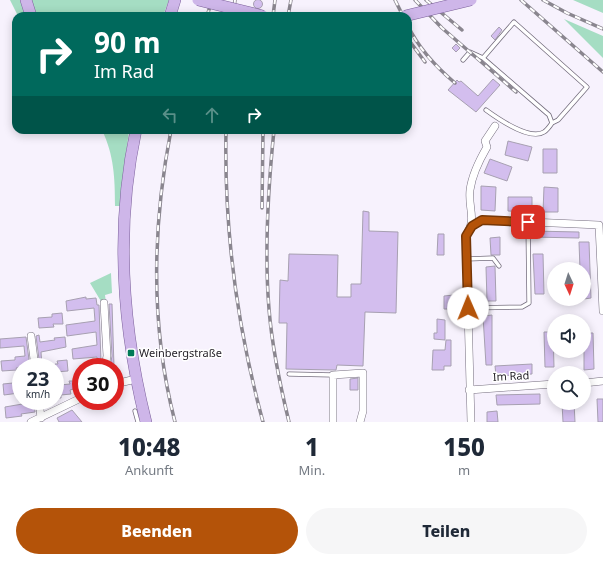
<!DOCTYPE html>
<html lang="de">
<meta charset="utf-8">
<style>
:root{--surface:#fff;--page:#f6f6f7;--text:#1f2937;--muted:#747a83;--accent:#b45309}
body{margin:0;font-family:"Noto Sans",sans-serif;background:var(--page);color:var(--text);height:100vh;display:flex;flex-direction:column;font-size:15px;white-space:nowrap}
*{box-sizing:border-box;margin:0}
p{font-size:13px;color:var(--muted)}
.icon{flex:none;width:22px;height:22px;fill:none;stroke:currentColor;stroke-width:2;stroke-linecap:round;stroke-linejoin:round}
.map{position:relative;height:422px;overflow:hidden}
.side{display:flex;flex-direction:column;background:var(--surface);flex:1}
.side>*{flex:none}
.banner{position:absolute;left:12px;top:12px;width:400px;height:122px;border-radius:12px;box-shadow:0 2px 10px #0003;background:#00695c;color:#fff;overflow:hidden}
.needle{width:26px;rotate:176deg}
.tools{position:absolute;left:547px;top:262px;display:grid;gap:8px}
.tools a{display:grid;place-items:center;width:44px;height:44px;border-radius:50%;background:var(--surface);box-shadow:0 2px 10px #0003;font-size:20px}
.speed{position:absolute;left:12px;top:358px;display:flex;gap:8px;font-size:20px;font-weight:700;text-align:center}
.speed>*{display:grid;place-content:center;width:52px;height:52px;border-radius:50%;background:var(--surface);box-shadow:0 2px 10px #0003;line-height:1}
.speed small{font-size:10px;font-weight:400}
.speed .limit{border:6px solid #d22;background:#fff;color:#111}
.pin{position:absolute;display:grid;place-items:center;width:34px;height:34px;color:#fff;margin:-17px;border-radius:8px;box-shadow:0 2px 6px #0006}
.me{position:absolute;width:44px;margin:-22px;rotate:359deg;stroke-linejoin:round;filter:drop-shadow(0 0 3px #0008)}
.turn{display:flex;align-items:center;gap:14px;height:84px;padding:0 16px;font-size:18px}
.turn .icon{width:52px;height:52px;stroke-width:2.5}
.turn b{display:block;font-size:28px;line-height:34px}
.lanes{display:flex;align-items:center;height:38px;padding:0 16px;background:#0003;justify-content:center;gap:20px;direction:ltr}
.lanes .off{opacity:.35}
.eta{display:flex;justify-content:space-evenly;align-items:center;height:68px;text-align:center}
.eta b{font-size:24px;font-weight:800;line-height:28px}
.primary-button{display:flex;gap:8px;margin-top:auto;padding:8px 16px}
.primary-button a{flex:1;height:46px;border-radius:24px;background:var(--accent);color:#fff;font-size:16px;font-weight:800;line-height:46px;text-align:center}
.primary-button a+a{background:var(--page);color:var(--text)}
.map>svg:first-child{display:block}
.green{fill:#a5ddc3}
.building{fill:#d3beee;stroke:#a7a0b1}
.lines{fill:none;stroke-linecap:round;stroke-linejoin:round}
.service-casing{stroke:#756e7e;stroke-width:5}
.minor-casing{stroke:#756e7e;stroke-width:8}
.primary-casing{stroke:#7c619b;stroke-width:12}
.service{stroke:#fff;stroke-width:3.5}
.minor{stroke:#fff;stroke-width:7}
.primary{stroke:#ceb6e9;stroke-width:11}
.rail-casing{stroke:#8a868f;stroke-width:3.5}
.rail{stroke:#fff;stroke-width:2;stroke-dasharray:6;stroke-linecap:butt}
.primary-bridge-casing{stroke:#7c619b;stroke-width:12;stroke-linecap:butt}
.primary-bridge{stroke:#ceb6e9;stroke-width:11}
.route-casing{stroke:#753606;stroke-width:10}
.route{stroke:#b45309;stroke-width:7}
.poi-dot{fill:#017a57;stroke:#fff;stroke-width:1.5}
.labels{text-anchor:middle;stroke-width:3;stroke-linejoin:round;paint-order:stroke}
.poi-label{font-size:11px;fill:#201d24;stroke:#fff;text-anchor:start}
.street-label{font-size:11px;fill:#201d24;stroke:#fff}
</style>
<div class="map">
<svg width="603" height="422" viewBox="0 0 603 422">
<rect width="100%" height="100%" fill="#f7f2fd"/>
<path class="green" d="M 10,0 L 22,0 L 26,16 L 18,16 Z
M 31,0 L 169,0 L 163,16 L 35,16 Z
M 573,0 L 603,0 L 603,13 Z
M 564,19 L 603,36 L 603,58 Z
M 102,130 L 129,130 L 120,206 L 115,206 C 115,178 114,155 102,130 Z
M 111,273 L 112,293 L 105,295 L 106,303 L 102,303 L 90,283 Z"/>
<path class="building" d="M253.5 4a4.5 4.5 0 1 1 9 0a4.5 4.5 0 1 1-9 0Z
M 499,27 L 502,30 L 495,40 L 491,36 Z
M 456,44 L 460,48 L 456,52 L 452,48 Z
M 493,79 L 500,85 L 476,112 L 448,90 L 457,80 L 459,82 L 461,81 L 478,96 Z
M 508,141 L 532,147 L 528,161 L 505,155 Z
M 543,149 L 557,149 L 557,173 L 543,173 Z
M 490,159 L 512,167 L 507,181 L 484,173 Z
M 481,186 L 496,187 L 495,211 L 481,210 Z
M 544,187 L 558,188 L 558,212 L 543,212 Z
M 508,197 L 532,197 L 532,212 L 508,211 Z
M 363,211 L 369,212 L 369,231 L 398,232 L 396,313 L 365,312 L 363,366 L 337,365 L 336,370 L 334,370 L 286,369 L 287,323 L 279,323 L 280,280 L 288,281 L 289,254 L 338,255 L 337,297 L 351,297 L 351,284 L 361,284 Z
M 532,231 L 579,232 L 579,238 L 532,237 Z
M 438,234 L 444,234 L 444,255 L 437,255 Z
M 500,237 L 500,255 L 491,255 L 490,238 Z
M 579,242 L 589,242 L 591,298 L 584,299 L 584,269 L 580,269 Z
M 533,254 L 543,254 L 544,294 L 535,294 Z
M 495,266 L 496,301 L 487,301 L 486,267 Z
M 454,295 L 455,309 L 444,309 L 444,296 Z
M 86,297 L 86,299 L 96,298 L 97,305 L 99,305 L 101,362 L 97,362 L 97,357 L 73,359 L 72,349 L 97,345 L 96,332 L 67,336 L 66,325 L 95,321 L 94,308 L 67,311 L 66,301 Z
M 109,304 L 112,304 L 114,367 L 110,367 L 112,356 Z
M 62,313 L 63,324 L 53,324 L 54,327 L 39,328 L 38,318 L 52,317 L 52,314 Z
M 492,315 L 492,365 L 486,365 L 483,316 Z
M 437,319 L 445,320 L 445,340 L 434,339 L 434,333 L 437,333 Z
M 544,332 L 553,332 L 554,367 L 545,367 Z
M 584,333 L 593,333 L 594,369 L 584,370 Z
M 39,335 L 40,342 L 55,340 L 54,338 L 65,337 L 66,347 L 41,352 L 42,367 L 40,367 L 36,336 Z
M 26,337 L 30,367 L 16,368 L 17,370 L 2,371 L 1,361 L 15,360 L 15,357 L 25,356 L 24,346 L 0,348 L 0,339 Z
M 446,340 L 451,340 L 451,366 L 444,366 L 444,370 L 432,370 L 433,350 L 445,350 Z
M 67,360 L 68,371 L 55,372 L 55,364 L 58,364 L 57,361 Z
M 532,364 L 532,374 L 496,376 L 495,366 Z
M 81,377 L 81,387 L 70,390 L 71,394 L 61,395 L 61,398 L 55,398 L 55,388 L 60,387 L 60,385 L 70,384 L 69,381 L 75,381 L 75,378 Z
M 358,378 L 358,390 L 350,390 L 350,379 Z
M 13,383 L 21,383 L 19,393 L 4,395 L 3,384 Z
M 540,394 L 540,404 L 497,405 L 496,395 Z
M 597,399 L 603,399 L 603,422 L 598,422 Z
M 34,402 L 35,412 L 21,414 L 22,416 L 6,418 L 5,407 Z
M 562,403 L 574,403 L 575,422 L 563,422 Z
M 72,410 L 82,422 L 59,422 L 57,418 Z
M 497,411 L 498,422 L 487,422 L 487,412 Z"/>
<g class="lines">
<g class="service-casing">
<path id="service" d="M 483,58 L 514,22 L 587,87 L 558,120 L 552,123
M 463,60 L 470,52 L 483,58 L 549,115 L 552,123 C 550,126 547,130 544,132 C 530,141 497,118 486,110
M 467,259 L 493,258 L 499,266
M 468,308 L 522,307 L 529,303 L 528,222
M 289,374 L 333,375
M 135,411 L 138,422"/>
</g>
<g class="minor-casing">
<path id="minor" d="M 472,226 L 482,220 L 599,225 L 603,311
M 104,303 L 107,356 L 105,367
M 31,336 L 35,367
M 584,383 L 603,381
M 115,384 L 136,379
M 469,390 L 554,384
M 39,401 L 41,418
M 31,422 L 81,398
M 333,422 L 333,375 L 363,373 L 363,411 L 360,422
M 471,422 L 466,236 C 477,217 468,210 470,190 C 472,175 480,159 487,147 L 485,141 L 495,126"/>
</g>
<g class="primary-casing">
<path id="primary" d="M 26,0 L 31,16
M 170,16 L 175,0
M 136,130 C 115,228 122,326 146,422"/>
</g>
<use href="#service" class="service"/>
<use href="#minor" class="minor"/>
<use href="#primary" class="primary"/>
<g class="rail-casing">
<path id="rail" d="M 395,0 L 403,16
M 415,0 L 442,28 L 516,92
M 426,0 L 462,30
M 521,0 L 603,72
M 543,0 L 567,13 L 603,29
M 207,16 L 212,0
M 233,16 L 235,0
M 273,16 L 275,0
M 288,16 L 291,0
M 408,26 C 419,49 435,66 455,83
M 408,39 L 425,62
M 171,130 C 152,228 150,325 175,422
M 226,130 C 224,229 237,327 263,422
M 274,130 C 268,189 264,249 269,309 C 272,347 280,385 289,422
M 262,208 L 263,130"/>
</g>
<use href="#rail" class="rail"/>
<g class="primary-bridge-casing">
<path id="primary-bridge" d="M 198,0 L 263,16
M 405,16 L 471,0"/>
</g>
<use href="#primary-bridge" class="primary-bridge"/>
</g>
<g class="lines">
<g class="route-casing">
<path id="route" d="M 468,308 L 466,236 L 472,226 L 482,220 L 528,222"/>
</g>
<use href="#route" class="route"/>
</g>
<rect class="poi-dot" x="127" y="349" width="8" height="8" rx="2"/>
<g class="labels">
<g class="poi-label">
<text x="139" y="357">Weinbergstraße</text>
</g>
<g class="street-label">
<text transform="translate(511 376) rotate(-3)" y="4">Im Rad</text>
</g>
</g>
</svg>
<div class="tools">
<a><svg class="needle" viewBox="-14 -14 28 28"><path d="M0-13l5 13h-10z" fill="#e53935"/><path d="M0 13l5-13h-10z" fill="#747a83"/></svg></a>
<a><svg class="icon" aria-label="sound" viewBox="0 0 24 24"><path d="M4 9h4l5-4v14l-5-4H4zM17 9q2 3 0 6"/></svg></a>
<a><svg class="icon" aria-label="search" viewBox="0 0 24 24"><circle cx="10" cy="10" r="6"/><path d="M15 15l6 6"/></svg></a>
</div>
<div class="speed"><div>23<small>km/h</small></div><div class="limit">30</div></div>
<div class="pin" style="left:528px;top:222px;background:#d93025"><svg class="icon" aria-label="arrive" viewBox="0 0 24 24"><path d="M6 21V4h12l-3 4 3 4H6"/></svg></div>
<svg class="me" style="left:468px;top:308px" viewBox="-20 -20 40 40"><circle r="19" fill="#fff"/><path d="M0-13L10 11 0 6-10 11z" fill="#b45309"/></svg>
<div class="banner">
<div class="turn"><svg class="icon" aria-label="right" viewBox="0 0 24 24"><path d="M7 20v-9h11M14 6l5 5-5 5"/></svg><div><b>90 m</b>Im Rad</div></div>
<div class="lanes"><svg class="icon off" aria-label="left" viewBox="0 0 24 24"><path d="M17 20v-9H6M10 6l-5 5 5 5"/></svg><svg class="icon off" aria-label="ahead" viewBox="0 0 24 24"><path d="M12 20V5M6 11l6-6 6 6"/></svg><svg class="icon" aria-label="right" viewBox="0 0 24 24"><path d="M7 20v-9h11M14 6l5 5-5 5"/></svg></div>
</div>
</div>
<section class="side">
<div class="eta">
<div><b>10:48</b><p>Ankunft</p></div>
<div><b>1</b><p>Min.</p></div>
<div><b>150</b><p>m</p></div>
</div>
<div class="primary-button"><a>Beenden</a><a>Teilen</a></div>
</section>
